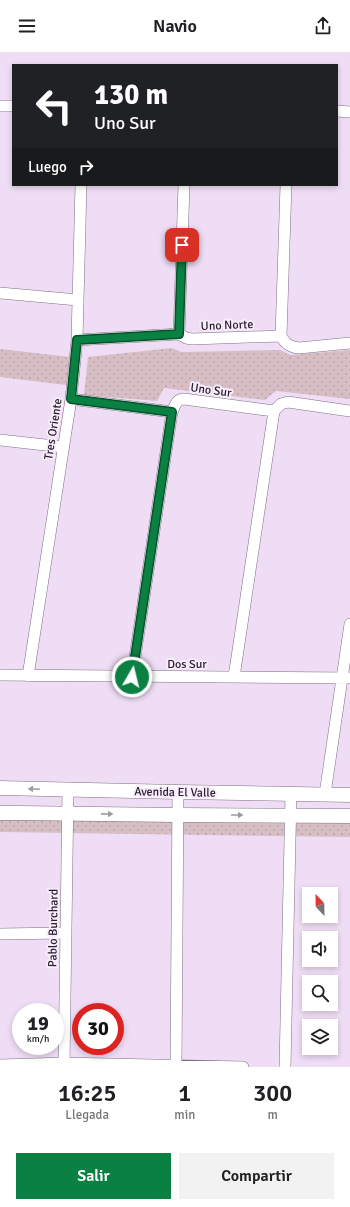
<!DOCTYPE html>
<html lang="es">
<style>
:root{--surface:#fff;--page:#f2f2f2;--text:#202124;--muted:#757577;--accent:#0b8043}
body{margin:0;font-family:Signika,sans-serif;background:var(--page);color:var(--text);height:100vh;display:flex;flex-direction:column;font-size:15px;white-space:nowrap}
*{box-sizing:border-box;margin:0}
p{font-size:13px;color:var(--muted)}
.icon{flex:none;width:22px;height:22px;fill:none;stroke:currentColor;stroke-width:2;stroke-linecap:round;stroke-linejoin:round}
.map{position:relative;height:1015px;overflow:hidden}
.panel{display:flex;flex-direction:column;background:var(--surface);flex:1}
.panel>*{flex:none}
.banner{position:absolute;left:12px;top:12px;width:326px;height:122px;border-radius:0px;box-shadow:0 2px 6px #0003;background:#202124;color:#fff;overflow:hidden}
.needle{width:26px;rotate:338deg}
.tools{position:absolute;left:302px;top:835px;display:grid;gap:8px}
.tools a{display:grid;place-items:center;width:36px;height:36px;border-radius:0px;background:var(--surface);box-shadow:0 2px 6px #0003;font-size:20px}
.speed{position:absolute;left:12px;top:951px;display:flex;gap:8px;font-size:20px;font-weight:700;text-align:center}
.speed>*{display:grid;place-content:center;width:52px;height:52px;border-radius:50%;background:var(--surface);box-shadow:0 2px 6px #0003;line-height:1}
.speed small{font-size:10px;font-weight:400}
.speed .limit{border:6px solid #d22;background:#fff;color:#111}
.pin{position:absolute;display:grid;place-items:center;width:34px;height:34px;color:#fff;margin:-17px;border-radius:8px;box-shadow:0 2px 6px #0006}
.me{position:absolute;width:44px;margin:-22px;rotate:8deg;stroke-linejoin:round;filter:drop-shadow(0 0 3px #0008)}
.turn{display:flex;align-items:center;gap:14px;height:84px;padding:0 16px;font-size:18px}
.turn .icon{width:52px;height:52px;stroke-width:2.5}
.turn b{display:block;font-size:28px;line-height:34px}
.then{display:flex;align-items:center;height:38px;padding:0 16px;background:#0003;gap:8px;font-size:15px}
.eta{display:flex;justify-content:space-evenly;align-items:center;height:68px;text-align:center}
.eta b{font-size:24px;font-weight:600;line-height:28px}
.primary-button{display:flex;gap:8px;margin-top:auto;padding:8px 16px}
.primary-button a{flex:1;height:46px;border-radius:0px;background:var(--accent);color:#fff;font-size:16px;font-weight:600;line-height:46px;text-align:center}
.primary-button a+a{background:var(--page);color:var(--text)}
header{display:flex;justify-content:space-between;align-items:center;height:52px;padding:0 16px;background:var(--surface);font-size:18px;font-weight:600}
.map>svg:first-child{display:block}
.grass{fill:url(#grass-dots)}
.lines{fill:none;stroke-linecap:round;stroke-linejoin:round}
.minor-casing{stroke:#7f7084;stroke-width:12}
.tertiary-casing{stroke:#7f7084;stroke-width:15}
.minor{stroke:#fff;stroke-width:11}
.tertiary{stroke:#fff;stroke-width:14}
.oneway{fill:#9e9b9f}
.route-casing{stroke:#07532c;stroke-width:10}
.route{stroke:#0b8043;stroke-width:7}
.labels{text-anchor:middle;stroke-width:4;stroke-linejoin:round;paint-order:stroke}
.street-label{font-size:12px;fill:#272129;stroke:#f9ecfe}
</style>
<header><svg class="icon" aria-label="menu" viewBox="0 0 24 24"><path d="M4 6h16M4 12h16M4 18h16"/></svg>Navio<svg class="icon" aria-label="share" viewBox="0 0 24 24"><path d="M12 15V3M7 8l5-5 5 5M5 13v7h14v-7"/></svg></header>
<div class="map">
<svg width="350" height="1015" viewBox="0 0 350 1015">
<defs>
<pattern id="grass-dots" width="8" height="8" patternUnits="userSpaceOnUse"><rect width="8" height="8" fill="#d7bec5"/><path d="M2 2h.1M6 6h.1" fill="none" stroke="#b9a3a9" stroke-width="1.8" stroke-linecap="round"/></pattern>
</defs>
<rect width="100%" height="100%" fill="#eeddf4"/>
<path class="grass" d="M 172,296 L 181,300 L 280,298 L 290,303 L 350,298 L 350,347 L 276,339 L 265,348 L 164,336 L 157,349 L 84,343 L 88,305 Z
M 0,297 L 70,305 L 66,333 L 0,325 Z
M 0,762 L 350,764 L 350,785 L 0,780 Z"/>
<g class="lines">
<g class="minor-casing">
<path id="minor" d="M 0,54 L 13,54
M 337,59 L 350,60
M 0,241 L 78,248
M 179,282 L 184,133
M 281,284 L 286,133
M 281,284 C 285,292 290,295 299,296 L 350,291
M 77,288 L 179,282 L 186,286 L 192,287 L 281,284
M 71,347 L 172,360
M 274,359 L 281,352 L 288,350 L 350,359
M 0,388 L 63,395
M 0,623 L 350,626
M 28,624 L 71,347 L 77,288 L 81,133
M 132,625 L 172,360 C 175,354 176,347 184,347 L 274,359
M 234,625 L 274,359
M 325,742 L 350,572
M 0,882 L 65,881
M 0,1013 L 64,1011 L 243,1015
M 64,1015 L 68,738
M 176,1015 L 178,740
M 285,1015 L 291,742"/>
</g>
<g class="tertiary-casing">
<path id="tertiary" d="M 0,736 L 178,740 L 350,743
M 0,761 L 18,761 L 178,763 L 350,764"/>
</g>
<use href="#minor" class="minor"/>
<use href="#tertiary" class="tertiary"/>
</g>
<defs><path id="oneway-solid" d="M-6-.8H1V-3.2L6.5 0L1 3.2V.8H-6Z"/></defs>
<g class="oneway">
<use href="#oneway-solid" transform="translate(34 737) rotate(-178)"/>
<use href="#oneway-solid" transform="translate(107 762) rotate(1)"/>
<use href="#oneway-solid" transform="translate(237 763)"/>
</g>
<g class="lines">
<g class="route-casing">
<path id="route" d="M 132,625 L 172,360 L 71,347 L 77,288 L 179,282 L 182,193"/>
</g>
<use href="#route" class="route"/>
</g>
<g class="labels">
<g class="street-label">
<text transform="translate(227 273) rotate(-2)" y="4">Uno Norte</text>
<text transform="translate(211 338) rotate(8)" y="4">Uno Sur</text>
<text transform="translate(53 377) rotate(-81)" y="4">Tres Oriente</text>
<text x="187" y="616">Dos Sur</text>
<text transform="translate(175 740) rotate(1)" y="4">Avenida El Valle</text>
<text transform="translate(53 876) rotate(-89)" y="4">Pablo Burchard</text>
</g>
</g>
</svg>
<div class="tools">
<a><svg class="needle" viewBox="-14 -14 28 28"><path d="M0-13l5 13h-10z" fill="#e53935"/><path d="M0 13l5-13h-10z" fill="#757577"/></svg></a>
<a><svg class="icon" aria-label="sound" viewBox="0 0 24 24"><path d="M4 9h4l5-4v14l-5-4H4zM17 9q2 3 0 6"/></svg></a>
<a><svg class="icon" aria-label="search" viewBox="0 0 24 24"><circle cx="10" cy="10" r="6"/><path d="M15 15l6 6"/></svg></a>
<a><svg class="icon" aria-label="layers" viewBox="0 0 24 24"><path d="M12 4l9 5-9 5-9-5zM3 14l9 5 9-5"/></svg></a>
</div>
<div class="speed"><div>19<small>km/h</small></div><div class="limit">30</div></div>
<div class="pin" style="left:182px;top:193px;background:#d93025"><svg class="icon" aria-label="arrive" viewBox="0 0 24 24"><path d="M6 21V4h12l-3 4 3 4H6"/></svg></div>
<svg class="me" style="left:132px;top:625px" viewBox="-20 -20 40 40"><circle r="17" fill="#0b8043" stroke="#fff" stroke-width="3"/><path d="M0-11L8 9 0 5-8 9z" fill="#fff"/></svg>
<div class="banner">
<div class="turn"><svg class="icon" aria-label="left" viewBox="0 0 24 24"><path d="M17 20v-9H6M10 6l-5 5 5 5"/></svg><div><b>130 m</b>Uno Sur</div></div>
<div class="then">Luego<svg class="icon" aria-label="right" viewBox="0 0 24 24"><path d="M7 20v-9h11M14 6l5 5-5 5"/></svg></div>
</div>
</div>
<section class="panel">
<div class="eta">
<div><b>16:25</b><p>Llegada</p></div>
<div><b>1</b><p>min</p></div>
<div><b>300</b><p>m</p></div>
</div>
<div class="primary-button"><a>Salir</a><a>Compartir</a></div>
</section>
